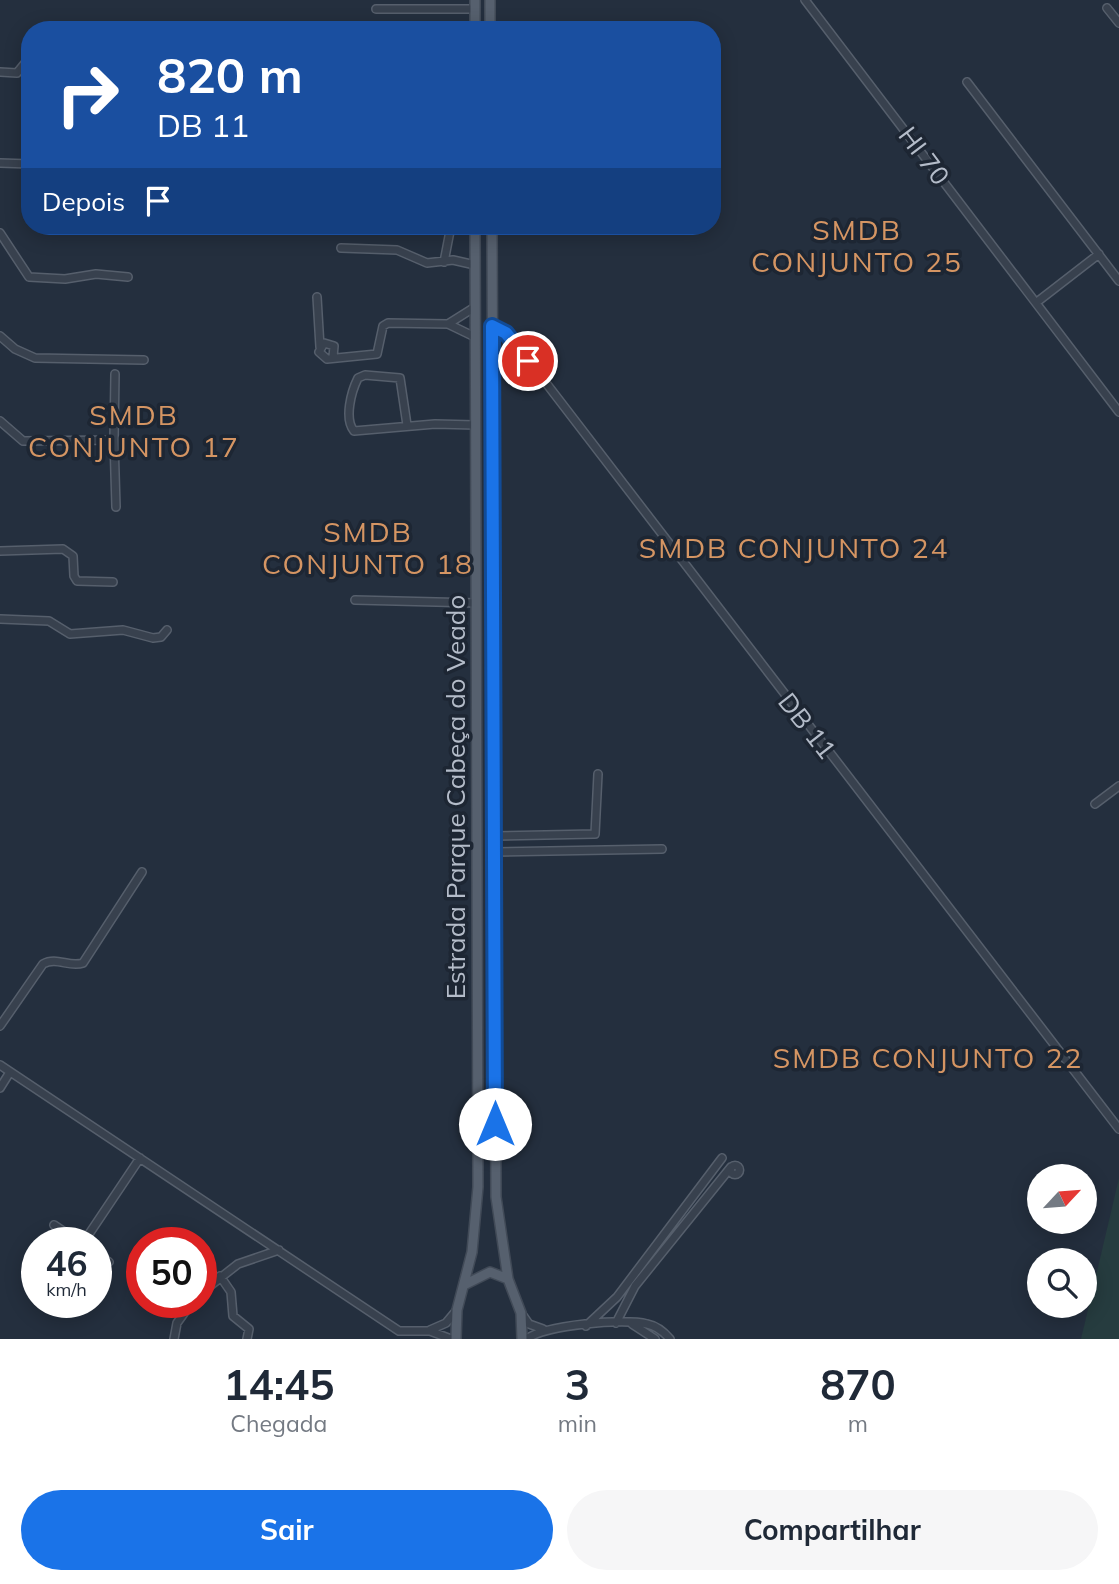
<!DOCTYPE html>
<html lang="pt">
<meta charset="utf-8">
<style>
:root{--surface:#fff;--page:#f6f6f7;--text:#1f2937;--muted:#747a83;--accent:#1a73e8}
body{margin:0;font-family:Mulish,sans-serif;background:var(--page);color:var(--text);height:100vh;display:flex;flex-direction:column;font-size:26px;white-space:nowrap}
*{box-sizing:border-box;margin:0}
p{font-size:23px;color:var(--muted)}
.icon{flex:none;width:38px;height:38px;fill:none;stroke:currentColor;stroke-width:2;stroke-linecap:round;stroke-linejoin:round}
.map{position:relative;height:1339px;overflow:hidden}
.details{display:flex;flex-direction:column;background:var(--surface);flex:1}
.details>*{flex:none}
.hud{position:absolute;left:21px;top:21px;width:700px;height:214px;border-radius:28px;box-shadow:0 4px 18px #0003;background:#1a4fa0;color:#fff;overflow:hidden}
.needle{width:46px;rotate:64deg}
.controls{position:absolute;left:1027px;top:1164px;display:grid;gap:14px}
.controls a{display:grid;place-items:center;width:70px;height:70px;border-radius:50%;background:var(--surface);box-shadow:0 4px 18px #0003;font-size:35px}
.speed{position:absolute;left:21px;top:1227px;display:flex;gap:14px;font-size:35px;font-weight:700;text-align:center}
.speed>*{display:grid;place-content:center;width:91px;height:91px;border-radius:50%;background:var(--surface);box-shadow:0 4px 18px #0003;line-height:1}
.speed small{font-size:18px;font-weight:400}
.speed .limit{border:10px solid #d22;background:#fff;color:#111}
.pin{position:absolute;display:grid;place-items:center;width:60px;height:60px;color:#fff;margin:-30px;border:4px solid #fff;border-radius:50%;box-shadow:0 2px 7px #0007}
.me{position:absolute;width:77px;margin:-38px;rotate:0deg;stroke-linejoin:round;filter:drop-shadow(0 0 5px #0008)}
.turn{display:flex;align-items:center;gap:24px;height:147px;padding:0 21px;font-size:32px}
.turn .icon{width:91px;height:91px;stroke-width:2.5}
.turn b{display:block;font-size:49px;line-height:60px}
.then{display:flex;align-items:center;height:66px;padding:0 21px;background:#0003;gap:14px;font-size:26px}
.eta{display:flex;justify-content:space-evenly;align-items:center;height:119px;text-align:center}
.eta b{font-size:42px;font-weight:700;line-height:49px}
.cta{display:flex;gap:14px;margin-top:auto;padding:14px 21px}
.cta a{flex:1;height:80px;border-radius:42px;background:var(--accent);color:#fff;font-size:28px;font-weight:700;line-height:80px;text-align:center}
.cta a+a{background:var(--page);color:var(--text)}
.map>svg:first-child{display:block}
.green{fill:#263c3f}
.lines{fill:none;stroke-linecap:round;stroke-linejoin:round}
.minor-casing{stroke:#565f6c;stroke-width:10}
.major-casing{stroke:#414a57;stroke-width:12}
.minor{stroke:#38414e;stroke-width:7}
.major{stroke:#56606e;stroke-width:9}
.route-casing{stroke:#114b97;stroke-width:18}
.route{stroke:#1a73e8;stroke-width:12}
.labels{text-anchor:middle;stroke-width:7;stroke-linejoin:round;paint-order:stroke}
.street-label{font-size:26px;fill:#b4bcc9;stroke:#1d2633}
.neighbourhood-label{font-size:28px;letter-spacing:2px;fill:#d59563;stroke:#1d2633}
</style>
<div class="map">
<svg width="1119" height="1339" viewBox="0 0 1119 1339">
<rect width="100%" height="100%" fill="#242f3e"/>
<path class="green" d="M 1119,1178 L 1119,1339 L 1081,1339 Z"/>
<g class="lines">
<g class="minor-casing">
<path id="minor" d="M 805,0 L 1119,412
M 1107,8 L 1119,23
M 376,9 L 475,9
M 0,72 L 17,73 L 30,57
M 967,82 L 1119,281
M 0,163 L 30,164
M 0,233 L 29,277 L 65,279 L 96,274 L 128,277
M 341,248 L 397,250 L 427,263 L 453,260 L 475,265
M 444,262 L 451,226
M 317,297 L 320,347
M 1037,302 L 1099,254
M 448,324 L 475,307
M 492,326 L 513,340 L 1119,1129
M 0,336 L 15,349 L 35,358 L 144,360
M 333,357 L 334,346 L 324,343 L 319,352 L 327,359 L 377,354 L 383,326 L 388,323 L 448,324 L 475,337
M 0,421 L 23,441 L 114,440 L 115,374
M 407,425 L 400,378 L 365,375 L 358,378 C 351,392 344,419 354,431 L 435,424 L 475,425
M 114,440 L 116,507
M 0,551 L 63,549 L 73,556 L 74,576 L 77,581 L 113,582
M 355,600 L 477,603
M 0,619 L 49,621 L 70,634 L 123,630 L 153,638 L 161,637 L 167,630
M 1095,804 L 1119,786
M 493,836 L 595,834 L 598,774
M 494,852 L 662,849
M 0,1026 L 43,964 C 57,956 69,968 83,963 L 142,872
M 0,1065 L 399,1331 L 430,1331 L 451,1339
M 0,1088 L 10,1072
M730.5 1170a4.5 4.5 0 1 1 9 0a4.5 4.5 0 1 1-9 0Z
M 54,1225 L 78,1241
M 85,1240 L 140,1158
M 96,1253 L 109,1262
M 220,1276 L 231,1292 L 233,1316 L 249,1329 L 247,1339
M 201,1293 L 238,1264 L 279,1250
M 522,1314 L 529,1324 L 543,1329
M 616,1323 L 635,1286 L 731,1167
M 632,1324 L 655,1339
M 586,1326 L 617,1297 L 722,1158
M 430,1330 L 446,1323 L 456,1311
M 174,1339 L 177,1323 L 192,1302
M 527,1339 C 544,1325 625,1318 647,1324 C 657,1326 664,1332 670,1339"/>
</g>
<g class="major-casing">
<path id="major" d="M 490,0 L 490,30
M 475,30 L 475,0
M 492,226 L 496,1197 L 508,1279
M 466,1284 L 490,1272 L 508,1279 L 521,1313 L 522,1339
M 456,1339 L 457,1310 L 472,1252 L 478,1187 L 475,226"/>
</g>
<use href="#minor" class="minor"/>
<use href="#major" class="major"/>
</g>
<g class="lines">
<g class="route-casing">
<path id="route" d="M 495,1124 L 492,326 L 506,333 L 528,361"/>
</g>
<use href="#route" class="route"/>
</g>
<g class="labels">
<g class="street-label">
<text transform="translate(924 156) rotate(53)" y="9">HI 70</text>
<text transform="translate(807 726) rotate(52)" y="9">DB 11</text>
<text transform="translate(456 797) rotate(-90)" y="9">Estrada Parque Cabeça do Veado</text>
</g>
<g class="neighbourhood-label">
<text x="857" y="240">SMDB<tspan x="857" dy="32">CONJUNTO 25</tspan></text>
<text x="134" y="425">SMDB<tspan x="134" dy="32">CONJUNTO 17</tspan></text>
<text x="368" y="542">SMDB<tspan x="368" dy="32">CONJUNTO 18</tspan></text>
<text x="794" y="558">SMDB CONJUNTO 24</text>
<text x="928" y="1068">SMDB CONJUNTO 22</text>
</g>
</g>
</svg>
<div class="controls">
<a><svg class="needle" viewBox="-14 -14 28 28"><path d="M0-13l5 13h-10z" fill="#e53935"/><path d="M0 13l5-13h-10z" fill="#747a83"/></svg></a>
<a><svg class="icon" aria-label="search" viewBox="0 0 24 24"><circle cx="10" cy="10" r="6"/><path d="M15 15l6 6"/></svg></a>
</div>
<div class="speed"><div>46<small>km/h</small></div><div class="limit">50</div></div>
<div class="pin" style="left:528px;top:361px;background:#d93025"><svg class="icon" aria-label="arrive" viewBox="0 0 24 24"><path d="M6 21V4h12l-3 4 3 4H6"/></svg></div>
<svg class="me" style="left:495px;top:1124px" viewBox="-20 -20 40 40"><circle r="19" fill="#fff"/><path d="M0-13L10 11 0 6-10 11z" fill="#1a73e8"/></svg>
<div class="hud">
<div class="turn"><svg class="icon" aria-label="right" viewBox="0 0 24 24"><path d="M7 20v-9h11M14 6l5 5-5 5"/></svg><div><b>820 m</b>DB 11</div></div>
<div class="then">Depois<svg class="icon" aria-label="arrive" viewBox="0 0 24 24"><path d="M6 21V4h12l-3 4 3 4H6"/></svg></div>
</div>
</div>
<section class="details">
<div class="eta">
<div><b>14:45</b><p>Chegada</p></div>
<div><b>3</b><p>min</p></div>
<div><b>870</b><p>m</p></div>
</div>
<div class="cta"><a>Sair</a><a>Compartilhar</a></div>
</section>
